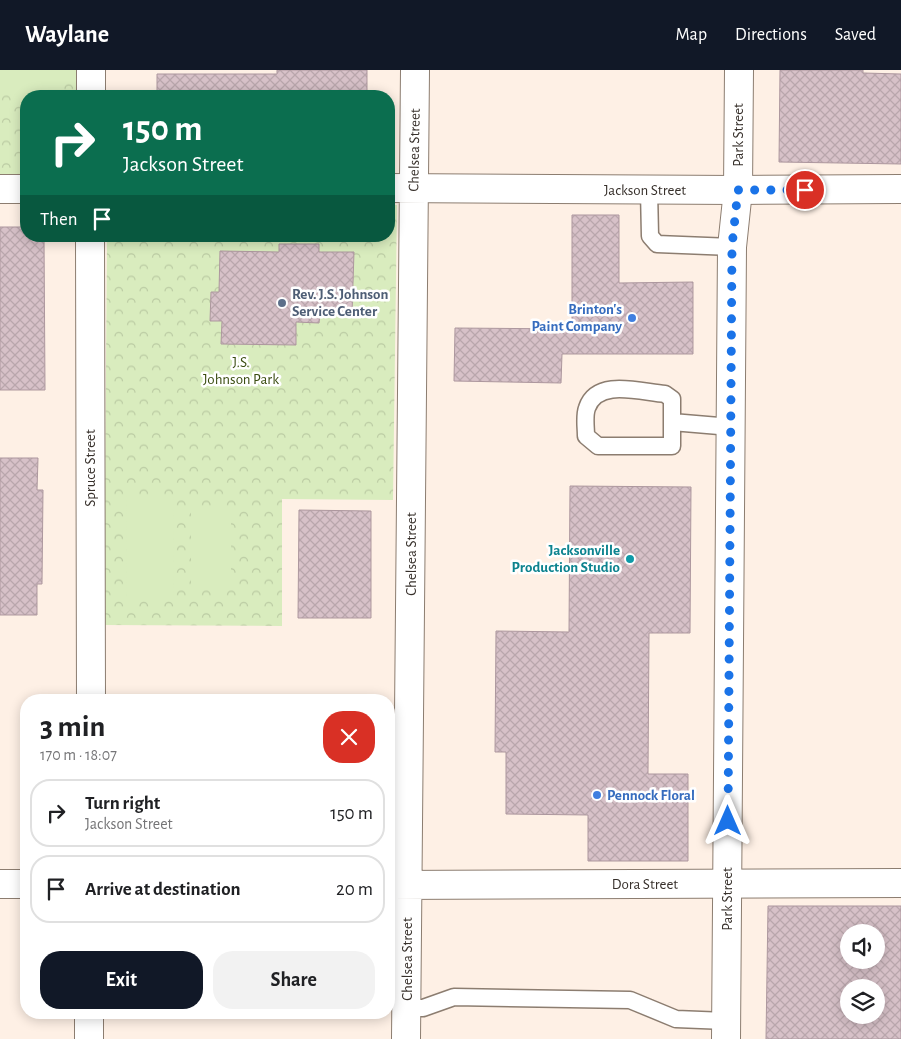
<!DOCTYPE html>
<meta charset="utf-8">
<style>
:root{--surface:#fff;--page:#f2f2f2;--text:#202124;--muted:#757577;--line:#e0e0e0;--accent:#111827}
body{margin:0;font-family:"Alegreya Sans",sans-serif;background:var(--page);color:var(--text);height:100vh;display:flex;flex-direction:column;font-size:19px;white-space:nowrap}
*{box-sizing:border-box;margin:0}
p{font-size:16px;color:var(--muted)}
.icon{flex:none;width:28px;height:28px;fill:none;stroke:currentColor;stroke-width:2;stroke-linecap:round;stroke-linejoin:round}
.map{position:relative;flex:1;overflow:hidden}
.panel{position:absolute;left:20px;top:624px;width:375px;height:325px;display:flex;flex-direction:column;background:var(--surface);border-radius:20px;box-shadow:0 2px 12px #0003}
.panel>*{flex:none}
.banner{position:absolute;left:20px;top:20px;width:375px;height:152px;border-radius:20px;box-shadow:0 2px 12px #0003;background:#0b6e4f;color:#fff;overflow:hidden}
.controls{position:absolute;left:840px;top:854px;display:grid;gap:10px}
.controls a{display:grid;place-items:center;width:45px;height:45px;border-radius:50%;background:var(--surface);box-shadow:0 2px 12px #0003;font-size:25px}
.pin{position:absolute;display:grid;place-items:center;width:42px;height:42px;color:#fff;margin:-21px;border:2px solid #fff;border-radius:50%;box-shadow:0 1px 5px #0007}
.me{position:absolute;width:55px;margin:-28px;rotate:0deg;stroke-linejoin:round;filter:drop-shadow(0 0 4px #0008)}
.turn{display:flex;align-items:center;gap:18px;height:105px;padding:0 20px;font-size:22px}
.turn .icon{width:65px;height:65px;stroke-width:2.5}
.turn b{display:block;font-size:35px;line-height:42px}
.then{display:flex;align-items:center;height:48px;padding:0 20px;background:#0003;gap:10px;font-size:19px}
.round{display:grid;place-items:center;flex:none;width:52px;height:52px;border-radius:20px;background:var(--page)}
.headline{display:flex;align-items:center;justify-content:space-between;height:85px;padding:0 20px}
h1{font-size:30px;font-weight:700;line-height:38px}
.cta{display:flex;gap:10px;margin-top:auto;padding:10px 20px}
.cta a{flex:1;height:58px;border-radius:20px;background:var(--accent);color:#fff;font-size:20px;font-weight:700;line-height:58px;text-align:center}
.cta a+a{background:var(--page);color:var(--text)}
ul{padding:0;list-style:none}
li{display:flex;align-items:center;gap:15px;height:68px;margin:0 10px 8px;padding:0 10px;border:2px solid var(--line);border-radius:20px}
li div{flex:1}
li b{display:block;font-size:19px}
li em{font-style:normal}
header{display:flex;align-items:center;gap:30px;box-sizing:border-box;height:70px;padding:0 25px;background:var(--accent);color:#fff}
header strong{font-size:24px}
nav{display:flex;gap:28px;margin-inline-start:auto;font-size:18px}
.map>svg:first-child{display:block}
.forest{fill:url(#forest-crowns)}
.pitch{fill:#d9ecbe}
.building{fill:url(#building-cross-hatch);stroke:#ad979e;fill-rule:evenodd}
.lines{fill:none;stroke-linecap:round;stroke-linejoin:round}
.lane-casing{stroke:#8c7d70;stroke-width:19}
.street-casing{stroke:#8c7d70;stroke-width:30}
.secondary-casing{stroke:#8c7d70;stroke-width:30}
.lane{stroke:#fff;stroke-width:16}
.street{stroke:#fff;stroke-width:28}
.secondary{stroke:#fff;stroke-width:28}
.route{stroke:#1a73e8;stroke-width:9;stroke-dasharray:0 16.2}
.service-dot{fill:#5c6f8a;stroke:#fff;stroke-width:2}
.shop-dot{fill:#3f7fe0;stroke:#fff;stroke-width:2}
.culture-dot{fill:#0f9aa8;stroke:#fff;stroke-width:2}
.labels{text-anchor:middle;stroke-width:5;stroke-linejoin:round;paint-order:stroke}
.street-label{font-size:15px;fill:#37302b;stroke:#fff}
.service-label{font-size:15px;font-weight:bold;fill:#4e5e75;stroke:#fff;text-anchor:start}
.shop-label{font-size:15px;font-weight:bold;fill:#366cbe;stroke:#fff;text-anchor:end}
.park-label{font-size:15px;fill:#3a4c10;stroke:#fff}
.culture-label{font-size:15px;font-weight:bold;fill:#0d838f;stroke:#fff;text-anchor:end}
</style>
<header>
<strong>Waylane</strong>
<nav><a>Map</a><a>Directions</a><a>Saved</a></nav>
</header>
<div class="map">
<svg width="901" height="969" viewBox="0 0 901 969">
<defs>
<pattern id="forest-crowns" width="20" height="18" patternUnits="userSpaceOnUse" patternTransform="scale(1.25)"><rect width="20" height="18" fill="#d9ecbe"/><path d="M2 6a3 3 0 1 1 6 0M12 15a3 3 0 1 1 6 0" fill="none" stroke="#bbcba3"/></pattern>
<pattern id="building-cross-hatch" width="8" height="8" patternUnits="userSpaceOnUse" patternTransform="scale(1.25)"><rect width="8" height="8" fill="#d7c1c8"/><path d="M0 0l8 8M0 8l8-8" fill="none" stroke="#b9a6ac"/></pattern>
</defs>
<rect width="100%" height="100%" fill="#fef0e5"/>
<path class="forest" d="M 0,0 L 80,0 L 80,26 L 26,26 L 26,105 L 0,105 Z
M 389,135 L 397,135 L 393,430 L 282,429 L 282,556 L 104,555 L 107,166 L 389,166 Z"/>
<path class="pitch" d="M 0,0 L 69,0 L 69,8 L 51,25 L 0,24 Z
M 126,425 L 174,425 L 173,528 L 127,528 Z
M 191,437 L 231,437 L 231,516 L 191,516 Z"/>
<path class="building" d="M 277,0 L 367,0 L 367,26 L 157,26 L 157,4 L 277,4 Z
M 780,0 L 863,0 L 863,3 L 901,4 L 901,94 L 779,92 Z
M 572,145 L 619,145 L 619,213 L 693,212 L 693,284 L 562,284 L 561,313 L 454,311 L 455,258 L 572,259 Z
M 0,157 L 26,157 L 26,166 L 44,166 L 45,320 L 0,320 Z
M 279,174 L 319,174 L 319,182 L 354,182 L 352,244 L 320,244 L 319,253 L 296,252 L 296,275 L 221,274 L 222,251 L 210,251 L 211,222 L 219,222 L 220,181 L 279,182 Z
M 0,388 L 38,388 L 37,420 L 43,420 L 42,514 L 37,514 L 37,545 L 0,545 Z
M 570,416 L 691,417 L 690,563 L 649,563 L 648,704 L 688,704 L 688,791 L 588,791 L 588,745 L 506,744 L 506,682 L 495,682 L 496,561 L 569,562 Z
M 299,440 L 371,441 L 371,548 L 298,548 Z
M 768,836 L 901,836 L 901,969 L 766,969 ZM 849,862 L 876,862 L 876,890 L 849,890 ZM 849,918 L 876,918 L 876,945 L 849,945 Z"/>
<g class="lines">
<g class="lane-casing">
<path id="lane" d="M 649,120 L 650,166 L 657,174 L 732,177
M 672,352 L 672,329 L 665,324 C 640,322 597,308 587,338 C 584,346 586,357 586,366 L 598,376 L 672,376 L 672,352 L 731,357
M 407,938 L 423,938 L 454,927 L 630,930 L 676,949 L 726,951"/>
</g>
<g class="street-casing">
<path id="street" d="M 91,26 L 91,0
M 389,118 L 738,120 L 901,119
M 0,119 L 26,119
M 90,166 L 91,630
M 0,814 L 26,814
M 390,815 L 901,813
M 89,969 L 89,942
M 406,969 L 415,0"/>
</g>
<g class="secondary-casing">
<path id="secondary" d="M 726,969 L 732,177 L 738,120 L 739,0"/>
</g>
<use href="#lane" class="lane"/>
<use href="#street" class="street"/>
<use href="#secondary" class="secondary"/>
</g>
<g class="lines">
<path class="route" d="M 728,751 L 732,176 L 738,120 L 805,120"/>
</g>
<circle class="service-dot" cx="282" cy="233" r="5"/>
<g class="shop-dot">
<circle cx="632" cy="248" r="5"/>
<circle cx="597" cy="725" r="5"/>
</g>
<circle class="culture-dot" cx="630" cy="489" r="5"/>
<g class="labels">
<g class="street-label">
<text transform="translate(738 65) rotate(-90)" y="5">Park Street</text>
<text transform="translate(414 80) rotate(-89)" y="5">Chelsea Street</text>
<text x="645" y="125">Jackson Street</text>
<text transform="translate(90 398) rotate(-90)" y="5">Spruce Street</text>
<text transform="translate(411 484) rotate(-90)" y="5">Chelsea Street</text>
<text x="645" y="819">Dora Street</text>
<text transform="translate(727 829) rotate(-90)" y="5">Park Street</text>
<text transform="translate(407 889) rotate(-90)" y="5">Chelsea Street</text>
</g>
<g class="service-label">
<text x="292" y="229">Rev. J.S. Johnson<tspan x="292" dy="17">Service Center</tspan></text>
</g>
<g class="shop-label">
<text x="622" y="244">Brinton's<tspan x="622" dy="17">Paint Company</tspan></text>
<text x="607" y="730" text-anchor="start">Pennock Floral</text>
</g>
<g class="park-label">
<text x="241" y="297">J.S.<tspan x="241" dy="17">Johnson Park</tspan></text>
</g>
<g class="culture-label">
<text x="620" y="485">Jacksonville<tspan x="620" dy="17">Production Studio</tspan></text>
</g>
</g>
</svg>
<div class="controls">
<a><svg class="icon" aria-label="sound" viewBox="0 0 24 24"><path d="M4 9h4l5-4v14l-5-4H4zM17 9q2 3 0 6"/></svg></a>
<a><svg class="icon" aria-label="layers" viewBox="0 0 24 24"><path d="M12 4l9 5-9 5-9-5zM3 14l9 5 9-5"/></svg></a>
</div>
<div class="pin" style="left:805px;top:120px;background:#d93025"><svg class="icon" aria-label="arrive" viewBox="0 0 24 24"><path d="M6 21V4h12l-3 4 3 4H6"/></svg></div>
<svg class="me" style="left:728px;top:751px" viewBox="-20 -20 40 40"><path d="M0-17L14 15 0 8-14 15z" fill="#1a73e8" stroke="#fff" stroke-width="4"/></svg>
<div class="banner">
<div class="turn"><svg class="icon" aria-label="right" viewBox="0 0 24 24"><path d="M7 20v-9h11M14 6l5 5-5 5"/></svg><div><b>150 m</b>Jackson Street</div></div>
<div class="then">Then<svg class="icon" aria-label="arrive" viewBox="0 0 24 24"><path d="M6 21V4h12l-3 4 3 4H6"/></svg></div>
</div>
<section class="panel">
<div class="headline"><div><h1>3 min</h1><p>170 m · 18:07</p></div><a class="round" style="background:#d93025;color:#fff"><svg class="icon" aria-label="close" viewBox="0 0 24 24"><path d="M6 6l12 12M18 6L6 18"/></svg></a></div>
<ul>
<li><svg class="icon" aria-label="right" viewBox="0 0 24 24"><path d="M7 20v-9h11M14 6l5 5-5 5"/></svg><div><b>Turn right</b><p>Jackson Street</p></div><em>150 m</em></li>
<li><svg class="icon" aria-label="arrive" viewBox="0 0 24 24"><path d="M6 21V4h12l-3 4 3 4H6"/></svg><div><b>Arrive at destination</b></div><em>20 m</em></li>
</ul>
<div class="cta"><a>Exit</a><a>Share</a></div>
</section>
</div>
